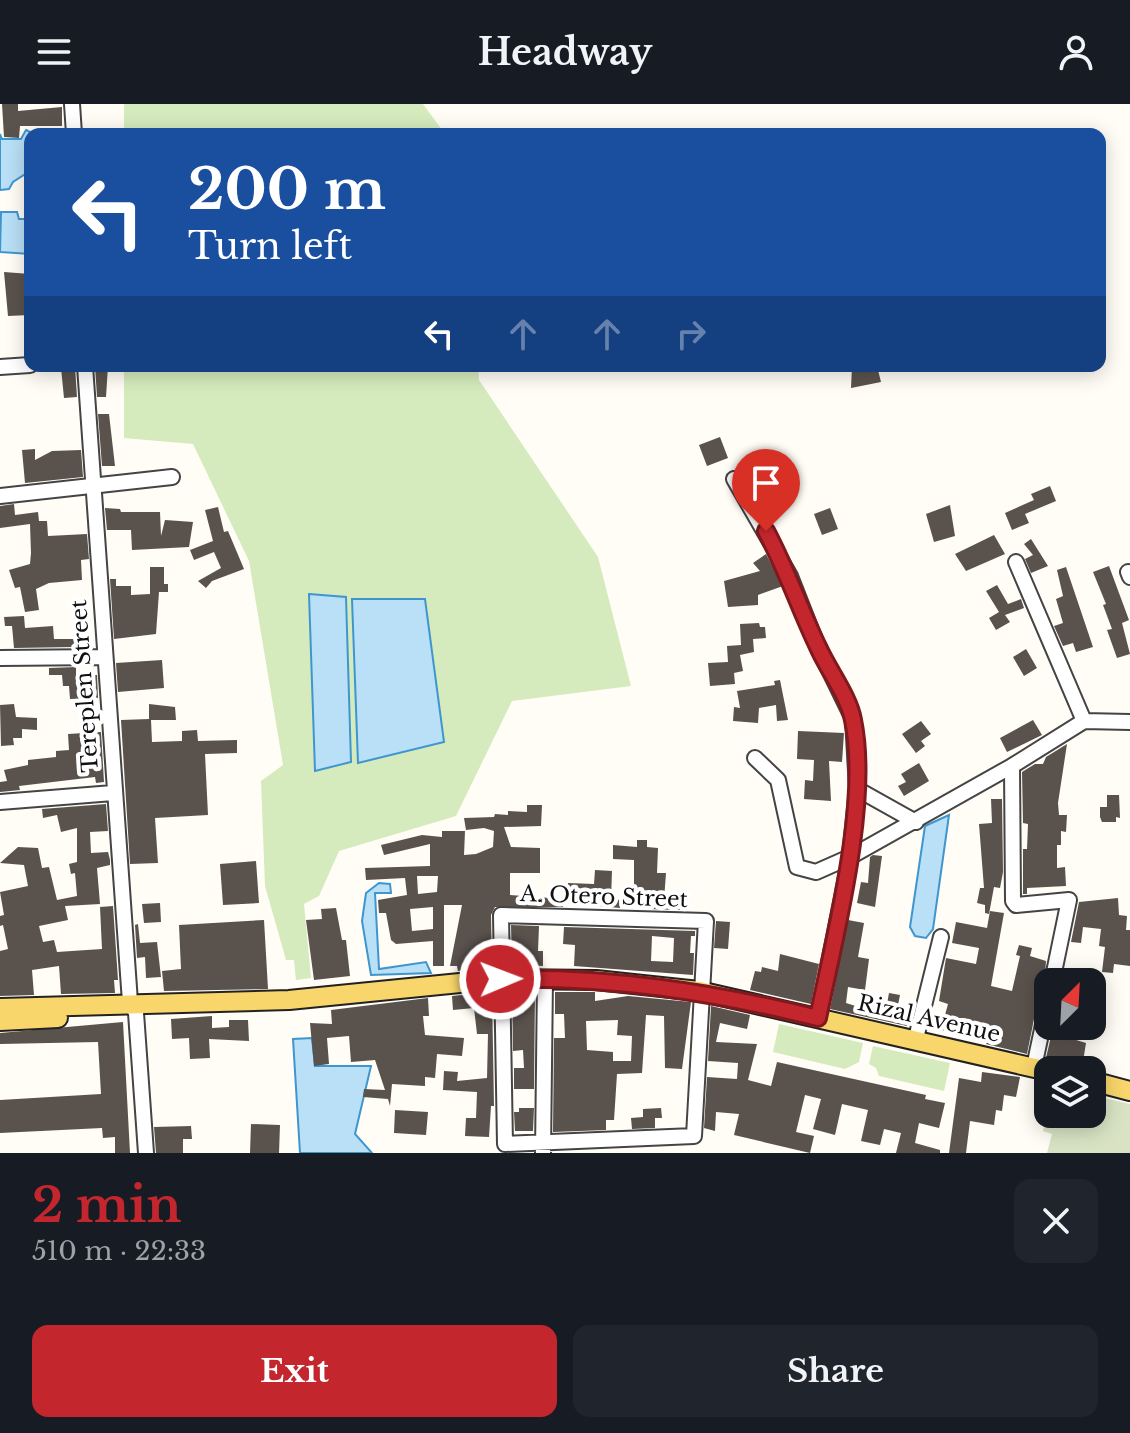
<!DOCTYPE html>
<meta charset="utf-8">
<style>
:root{--surface:#171b24;--page:#20242c;--text:#f1f3f6;--muted:#9ea1a6;--accent:#c4262e}
body{margin:0;font-family:"Libre Baskerville",serif;background:var(--page);color:var(--text);height:100vh;display:flex;flex-direction:column;font-size:30px;white-space:nowrap}
*{box-sizing:border-box;margin:0}
p{font-size:26px;color:var(--muted)}
.icon{flex:none;width:44px;height:44px;fill:none;stroke:currentColor;stroke-width:2;stroke-linecap:round;stroke-linejoin:round}
.map{position:relative;height:1049px;overflow:hidden}
.side{display:flex;flex-direction:column;background:var(--surface);flex:1}
.side>*{flex:none}
.top-card{position:absolute;left:24px;top:24px;width:1082px;height:244px;border-radius:16px;box-shadow:0 4px 20px #0003;background:#1a4fa0;color:#fff;overflow:hidden}
.needle{width:52px;rotate:24deg}
.fabs{position:absolute;left:1034px;top:864px;display:grid;gap:16px}
.fabs a{display:grid;place-items:center;width:72px;height:72px;border-radius:16px;background:var(--surface);box-shadow:0 4px 20px #0003;font-size:40px}
.pin{position:absolute;display:grid;place-items:center;width:68px;height:68px;color:#fff;margin:-82px -34px;border-radius:50% 50% 50% 0;rotate:-45deg;box-shadow:0 0 8px #0007}
.pin .icon{rotate:45deg}
.me{position:absolute;width:88px;margin:-44px;rotate:89deg;stroke-linejoin:round;filter:drop-shadow(0 0 6px #0008)}
.turn{display:flex;align-items:center;gap:28px;height:168px;padding:0 32px;font-size:36px}
.turn .icon{width:104px;height:104px;stroke-width:2.5}
.turn b{display:block;font-size:56px;line-height:68px}
.lanes{display:flex;align-items:center;height:76px;padding:0 32px;background:#0003;justify-content:center;gap:40px;direction:ltr}
.lanes .off{opacity:.35}
.round{display:grid;place-items:center;flex:none;width:84px;height:84px;border-radius:16px;background:var(--page)}
.head{display:flex;align-items:center;justify-content:space-between;height:136px;padding:0 32px}
h1{font-size:48px;font-weight:700;line-height:60px;color:var(--accent)}
.action{display:flex;gap:16px;margin-top:auto;padding:16px 32px}
.action a{flex:1;height:92px;border-radius:16px;background:var(--accent);color:#fff;font-size:32px;font-weight:700;line-height:92px;text-align:center}
.action a+a{background:var(--page);color:var(--text)}
header{display:flex;justify-content:space-between;align-items:center;height:104px;padding:0 32px;background:var(--surface);font-size:36px;font-weight:700}
.map>svg:first-child{display:block}
.green{fill:#d5ebbd;fill-rule:evenodd}
.cemetery{fill:#d9e3c4}
.water{fill:#b9e0f7;stroke:#3f96cf;stroke-width:2}
.building{fill:#5a524d;fill-rule:evenodd}
.lines{fill:none;stroke-linecap:round;stroke-linejoin:round}
.minor-casing{stroke:#444;stroke-width:18}
.major-casing{stroke:#222;stroke-width:22}
.minor{stroke:#fff;stroke-width:14}
.major{stroke:#f9d66b;stroke-width:18}
.route-casing{stroke:#7f191e;stroke-width:20}
.route{stroke:#c4262e;stroke-width:14}
.labels{text-anchor:middle;stroke-width:8;stroke-linejoin:round;paint-order:stroke}
.street-label{font-size:22px;fill:#111;stroke:#fff}
</style>
<header><svg class="icon" aria-label="menu" viewBox="0 0 24 24"><path d="M4 6h16M4 12h16M4 18h16"/></svg>Headway<svg class="icon" aria-label="person" viewBox="0 0 24 24"><circle cx="12" cy="8" r="4"/><path d="M4 21q1-7 8-7t8 7"/></svg></header>
<div class="map">
<svg width="1130" height="1049" viewBox="0 0 1130 1049">
<rect width="100%" height="100%" fill="#fffdf5"/>
<path class="green" d="M 124,0 L 423,0 L 445,30 L 124,30 Z
M 124,262 L 478,262 L 479,276 L 598,453 L 631,582 L 512,597 L 456,712 L 339,747 L 319,792 L 304,800 L 311,874 L 296,876 L 294,856 L 286,856 L 265,782 L 261,677 L 283,661 L 249,457 L 193,340 L 124,334 ZM 309,491 L 346,494 L 351,658 L 315,666 Z
M 779,920 L 863,939 L 859,958 L 845,965 L 773,948 Z
M 873,942 L 950,959 L 944,987 L 879,972 L 876,964 L 869,960 Z"/>
<path class="cemetery" d="M 1092,991 L 1130,1000 L 1130,1049 L 1047,1049 L 1052,1030 L 1043,1027 L 1048,1006 L 1048,1010 L 1092,1010 Z"/>
<path class="water" d="M 26,26 L 34,30 L 30,30 L 30,67 L 13,78 L 9,85 L 0,86 L 0,30 L 2,35 L 21,35 Z
M 1,108 L 17,108 L 19,115 L 30,115 L 30,150 L 0,148 Z
M 309,490 L 346,493 L 351,658 L 315,667 Z
M 352,495 L 425,495 L 444,638 L 358,659 Z
M 949,711 L 933,825 L 926,834 L 915,832 L 910,823 L 925,722 Z
M 379,779 L 390,780 L 391,789 L 375,789 L 379,865 L 426,858 L 431,869 L 371,871 L 362,817 L 366,789 Z
M 312,934 L 315,962 L 371,962 L 355,1030 L 372,1049 L 300,1049 L 293,935 Z"/>
<path class="building" d="M 2,0 L 18,0 L 18,7 L 62,3 L 62,22 L 20,22 L 19,34 L 4,33 Z
M 4,168 L 30,170 L 29,211 L 8,212 Z
M 95,262 L 108,262 L 106,293 L 97,293 Z
M 852,262 L 877,262 L 881,278 L 851,284 Z
M 75,263 L 77,293 L 64,294 L 61,264 Z
M 98,310 L 109,310 L 115,362 L 102,362 Z
M 720,333 L 728,354 L 707,362 L 699,341 Z
M 35,345 L 35,356 L 52,347 L 81,346 L 83,373 L 25,379 L 22,346 Z
M 1050,382 L 1056,397 L 1025,410 L 1029,419 L 1012,426 L 1005,409 L 1034,396 L 1031,390 Z
M 14,400 L 15,411 L 38,408 L 39,417 L 47,417 L 48,432 L 87,430 L 89,455 L 81,456 L 82,476 L 49,479 L 36,485 L 39,506 L 25,508 L 20,483 L 15,484 L 9,466 L 30,460 L 31,449 L 30,420 L 0,424 L 0,402 Z
M 950,401 L 955,432 L 934,438 L 926,410 Z
M 218,403 L 224,428 L 228,427 L 244,465 L 212,477 L 206,484 L 198,477 L 221,464 L 214,448 L 194,456 L 190,446 L 213,437 L 205,406 Z
M 105,404 L 120,405 L 121,408 L 160,408 L 161,432 L 165,416 L 193,418 L 189,443 L 132,446 L 131,426 L 107,426 Z
M 830,404 L 838,425 L 822,431 L 814,410 Z
M 994,431 L 1005,450 L 966,467 L 955,450 Z
M 1031,435 L 1048,462 L 1031,469 L 1025,455 L 1033,451 L 1024,440 Z
M 766,450 L 783,482 L 758,491 L 758,501 L 728,503 L 724,477 L 760,467 L 753,459 Z
M 1109,462 L 1129,516 L 1122,519 L 1130,550 L 1117,554 L 1107,526 L 1112,525 L 1103,501 L 1106,500 L 1093,468 Z
M 150,463 L 164,463 L 164,480 L 168,480 L 168,488 L 159,488 L 156,530 L 114,535 L 110,475 L 116,475 L 116,482 L 131,482 L 131,491 L 150,490 Z
M 1066,463 L 1093,543 L 1076,548 L 1073,539 L 1063,542 L 1054,522 L 1063,519 L 1056,495 L 1063,492 L 1057,466 Z
M 997,481 L 1008,500 L 1021,495 L 1024,504 L 1005,511 L 1010,518 L 996,526 L 989,514 L 999,508 L 986,487 Z
M 24,512 L 25,524 L 53,522 L 54,535 L 75,535 L 75,543 L 14,544 L 12,522 L 5,522 L 4,513 Z
M 759,519 L 760,523 L 765,523 L 766,534 L 753,535 L 754,548 L 740,551 L 743,567 L 734,569 L 735,580 L 710,582 L 708,559 L 728,558 L 727,542 L 741,541 L 740,520 Z
M 1026,545 L 1037,564 L 1024,572 L 1013,553 Z
M 162,556 L 164,584 L 118,588 L 116,559 Z
M 76,563 L 76,571 L 97,571 L 98,594 L 70,595 L 69,582 L 63,582 L 62,571 L 49,571 L 49,564 Z
M 780,576 L 788,616 L 777,617 L 776,601 L 759,604 L 758,619 L 733,617 L 734,603 L 740,604 L 737,587 L 775,581 L 774,577 Z
M 14,600 L 16,613 L 37,614 L 37,626 L 22,625 L 22,634 L 13,634 L 14,641 L 1,642 L 0,601 Z
M 149,600 L 175,603 L 176,616 L 151,616 L 152,638 L 182,637 L 182,627 L 197,626 L 198,637 L 237,636 L 237,649 L 205,650 L 208,711 L 155,714 L 158,759 L 130,760 L 121,616 L 149,615 Z
M 1033,616 L 1042,631 L 1007,648 L 1000,634 Z
M 921,617 L 931,630 L 921,637 L 925,642 L 916,649 L 902,630 Z
M 798,627 L 844,629 L 842,658 L 829,657 L 831,697 L 804,695 L 805,676 L 813,677 L 814,656 L 797,655 Z
M 101,628 L 104,678 L 96,679 L 95,673 L 19,682 L 20,686 L 0,688 L 0,678 L 7,677 L 4,666 L 28,661 L 28,656 L 56,653 L 56,647 L 69,646 L 68,630 Z
M 1067,640 L 1058,699 L 1059,711 L 1067,711 L 1066,728 L 1061,727 L 1061,741 L 1057,741 L 1057,764 L 1065,763 L 1066,782 L 1027,784 L 1027,790 L 1023,790 L 1023,745 L 1027,745 L 1028,720 L 1023,719 L 1022,668 L 1035,660 L 1043,660 L 1046,653 Z
M 919,659 L 929,677 L 904,692 L 898,682 L 906,678 L 901,670 Z
M 1107,691 L 1119,691 L 1120,714 L 1116,713 L 1116,718 L 1102,718 L 1100,713 L 1100,703 L 1107,703 Z
M 991,695 L 1002,695 L 1003,768 L 1000,784 L 994,783 L 989,810 L 985,809 L 985,801 L 977,799 L 980,784 L 984,784 L 979,720 L 992,719 Z
M 106,700 L 108,727 L 90,728 L 91,749 L 108,748 L 110,756 L 110,761 L 97,764 L 100,800 L 65,802 L 68,816 L 39,822 L 43,838 L 54,836 L 57,848 L 102,845 L 100,803 L 113,802 L 118,876 L 114,876 L 115,889 L 61,890 L 59,862 L 32,866 L 34,891 L 0,892 L 0,847 L 8,845 L 3,821 L 0,822 L 0,812 L 4,811 L 0,788 L 28,782 L 24,761 L 0,759 L 18,743 L 38,744 L 42,764 L 49,763 L 57,796 L 77,792 L 75,769 L 71,770 L 69,760 L 77,758 L 77,724 L 61,728 L 57,711 L 43,714 L 42,705 Z
M 527,701 L 542,701 L 541,722 L 504,723 L 511,743 L 540,744 L 540,769 L 510,769 L 510,791 L 563,795 L 563,803 L 495,803 L 491,811 L 492,864 L 458,867 L 457,862 L 450,862 L 462,801 L 444,801 L 444,862 L 433,862 L 433,837 L 396,840 L 391,836 L 386,809 L 379,809 L 378,796 L 407,791 L 405,774 L 366,776 L 365,764 L 430,762 L 430,740 L 384,751 L 381,741 L 422,731 L 442,733 L 442,727 L 465,727 L 464,751 L 476,750 L 493,743 L 494,727 L 484,724 L 466,726 L 464,714 L 494,713 L 495,710 L 508,711 L 508,707 L 527,708 ZM 417,772 L 438,772 L 437,788 L 418,790 ZM 433,803 L 433,825 L 412,827 L 410,805 Z
M 637,736 L 647,736 L 647,743 L 658,744 L 657,769 L 666,769 L 664,796 L 681,796 L 680,806 L 647,805 L 647,801 L 634,801 L 634,756 L 613,755 L 613,741 L 637,743 Z
M 873,751 L 882,752 L 875,803 L 857,799 L 861,778 L 868,779 L 870,753 Z
M 256,757 L 259,799 L 223,801 L 220,760 Z
M 595,766 L 612,767 L 611,795 L 620,796 L 620,804 L 567,799 L 568,779 L 594,780 Z
M 1118,794 L 1119,811 L 1127,812 L 1126,826 L 1130,826 L 1130,862 L 1114,860 L 1113,869 L 1102,868 L 1105,843 L 1099,842 L 1101,825 L 1083,823 L 1081,839 L 1071,838 L 1079,798 Z
M 160,799 L 161,818 L 144,819 L 142,800 Z
M 336,804 L 342,836 L 346,836 L 350,872 L 314,876 L 306,816 L 322,815 L 321,805 Z
M 990,807 L 1004,809 L 991,882 L 1012,887 L 1020,852 L 1016,851 L 1019,841 L 1032,844 L 1030,852 L 1046,857 L 1044,884 L 1038,895 L 1027,950 L 986,940 L 988,934 L 941,926 L 948,900 L 939,897 L 946,854 L 976,860 L 979,844 L 952,839 L 956,818 L 987,824 Z
M 264,816 L 268,885 L 164,887 L 162,867 L 181,865 L 179,821 Z
M 848,816 L 864,819 L 858,853 L 869,855 L 865,886 L 848,883 L 846,899 L 862,904 L 864,894 L 887,900 L 889,889 L 900,891 L 897,906 L 910,908 L 907,922 L 830,905 Z
M 716,817 L 730,818 L 728,845 L 714,844 Z
M 138,820 L 140,839 L 157,838 L 161,873 L 146,874 L 145,853 L 137,854 L 135,821 Z
M 511,821 L 539,822 L 538,847 L 543,847 L 543,862 L 512,860 Z
M 564,823 L 695,827 L 695,832 L 691,832 L 690,849 L 694,849 L 693,871 L 574,862 L 575,841 L 563,840 ZM 652,832 L 674,834 L 673,858 L 651,857 Z
M 780,850 L 819,860 L 811,900 L 750,886 L 755,867 L 761,868 L 762,863 L 778,867 Z
M 512,887 L 535,887 L 534,985 L 514,985 L 514,964 L 524,964 L 523,946 L 513,947 Z
M 492,888 L 494,1002 L 491,1002 L 489,1033 L 465,1032 L 466,1014 L 476,1014 L 477,988 L 443,986 L 444,967 L 458,968 L 457,977 L 487,974 L 488,930 L 477,930 L 474,904 L 453,906 L 452,892 Z
M 555,888 L 595,888 L 595,897 L 628,892 L 691,898 L 682,965 L 665,964 L 664,912 L 646,911 L 642,969 L 617,970 L 614,1016 L 606,1016 L 606,1026 L 553,1028 L 554,934 L 565,934 L 564,910 L 555,910 ZM 618,916 L 617,931 L 632,932 L 631,957 L 613,957 L 613,948 L 587,946 L 586,917 Z
M 428,894 L 429,912 L 423,912 L 425,931 L 464,934 L 462,952 L 437,950 L 435,974 L 425,973 L 425,982 L 392,980 L 390,1002 L 388,995 L 363,993 L 364,985 L 385,986 L 375,956 L 351,958 L 349,932 L 327,934 L 329,960 L 314,962 L 310,919 L 332,920 L 331,906 Z
M 711,902 L 750,911 L 747,925 L 720,919 L 716,938 L 757,940 L 748,976 L 771,982 L 777,958 L 926,991 L 925,995 L 945,999 L 939,1024 L 919,1019 L 915,1039 L 940,1046 L 940,1049 L 896,1049 L 901,1029 L 884,1025 L 880,1041 L 861,1037 L 868,1006 L 842,1000 L 835,1031 L 813,1025 L 821,995 L 805,991 L 796,1028 L 814,1032 L 810,1049 L 734,1031 L 739,1010 L 716,1008 L 715,1027 L 704,1024 L 707,973 L 737,975 L 738,959 L 708,957 Z
M 212,912 L 212,924 L 229,923 L 229,916 L 248,916 L 249,937 L 209,935 L 210,954 L 190,955 L 189,934 L 172,935 L 171,915 Z
M 123,918 L 130,1049 L 115,1049 L 115,1033 L 103,1034 L 102,1024 L 0,1029 L 0,996 L 101,990 L 98,938 L 0,940 L 0,929 Z
M 1053,924 L 1074,929 L 1073,935 L 1086,939 L 1082,964 L 1070,964 L 1046,954 Z
M 982,968 L 1020,973 L 1016,993 L 1004,991 L 1002,1007 L 996,1006 L 994,1021 L 970,1017 L 966,1049 L 949,1049 L 959,974 L 981,978 Z
M 519,1004 L 534,1004 L 533,1027 L 515,1027 L 514,1008 L 519,1008 Z
M 661,1004 L 662,1014 L 655,1014 L 655,1024 L 632,1025 L 631,1014 L 643,1013 L 643,1005 Z
M 395,1006 L 428,1008 L 426,1031 L 394,1029 Z
M 251,1020 L 280,1021 L 279,1049 L 250,1049 Z
M 191,1022 L 192,1035 L 183,1035 L 183,1049 L 156,1049 L 154,1023 Z"/>
<g class="lines">
<g class="minor-casing">
<path id="minor" d="M 72,0 L 74,30
M 85,262 L 130,898 L 136,909 L 146,1049
M 0,263 L 30,261
M 734,375 L 790,472 L 817,541 L 853,615 L 857,685 L 850,753 L 1012,662 L 1013,797 L 1016,801 L 1069,796 L 1052,878
M 0,392 L 172,373
M 1016,458 L 1084,617
M 1128,468 L 1130,473
M 0,554 L 104,553
M 755,654 L 778,676 L 797,763 L 816,768 L 850,753
M 1012,662 L 1084,617 L 1130,618
M 857,685 L 916,718
M 0,698 L 113,689
M 501,811 L 706,817 L 694,1032 L 505,1040 Z
M 818,914 L 850,753
M 916,934 L 941,833
M 1034,963 L 1048,897
M 543,1049 L 545,874"/>
</g>
<g class="major-casing">
<path id="major" d="M 0,904 L 289,896 L 500,875 L 596,876 L 699,887 L 1048,967
M 0,917 L 58,914
M 1092,977 L 1130,987"/>
</g>
<use href="#minor" class="minor"/>
<use href="#major" class="major"/>
</g>
<g class="lines">
<g class="route-casing">
<path id="route" d="M 500,875 C 609,872 712,888 818,914 C 835,831 870,698 853,616 C 849,593 829,567 819,545 C 800,506 787,466 766,427"/>
</g>
<use href="#route" class="route"/>
</g>
<g class="labels">
<g class="street-label">
<text transform="translate(84 582) rotate(-94)" y="8">Tereplen Street</text>
<text transform="translate(604 792) rotate(2)" y="8">A. Otero Street</text>
<text transform="translate(929 914) rotate(13)" y="8">Rizal Avenue</text>
</g>
</g>
</svg>
<div class="fabs">
<a><svg class="needle" viewBox="-14 -14 28 28"><path d="M0-13l5 13h-10z" fill="#e53935"/><path d="M0 13l5-13h-10z" fill="#9ea1a6"/></svg></a>
<a><svg class="icon" aria-label="layers" viewBox="0 0 24 24"><path d="M12 4l9 5-9 5-9-5zM3 14l9 5 9-5"/></svg></a>
</div>
<div class="pin" style="left:766px;top:427px;background:#d93025"><svg class="icon" aria-label="arrive" viewBox="0 0 24 24"><path d="M6 21V4h12l-3 4 3 4H6"/></svg></div>
<svg class="me" style="left:500px;top:875px" viewBox="-20 -20 40 40"><circle r="17" fill="#c4262e" stroke="#fff" stroke-width="3"/><path d="M0-11L8 9 0 5-8 9z" fill="#fff"/></svg>
<div class="top-card">
<div class="turn"><svg class="icon" aria-label="left" viewBox="0 0 24 24"><path d="M17 20v-9H6M10 6l-5 5 5 5"/></svg><div><b>200 m</b>Turn left</div></div>
<div class="lanes"><svg class="icon" aria-label="left" viewBox="0 0 24 24"><path d="M17 20v-9H6M10 6l-5 5 5 5"/></svg><svg class="icon off" aria-label="ahead" viewBox="0 0 24 24"><path d="M12 20V5M6 11l6-6 6 6"/></svg><svg class="icon off" aria-label="ahead" viewBox="0 0 24 24"><path d="M12 20V5M6 11l6-6 6 6"/></svg><svg class="icon off" aria-label="right" viewBox="0 0 24 24"><path d="M7 20v-9h11M14 6l5 5-5 5"/></svg></div>
</div>
</div>
<section class="side">
<div class="head"><div><h1>2 min</h1><p>510 m · 22:33</p></div><a class="round"><svg class="icon" aria-label="close" viewBox="0 0 24 24"><path d="M6 6l12 12M18 6L6 18"/></svg></a></div>
<div class="action"><a>Exit</a><a>Share</a></div>
</section>
